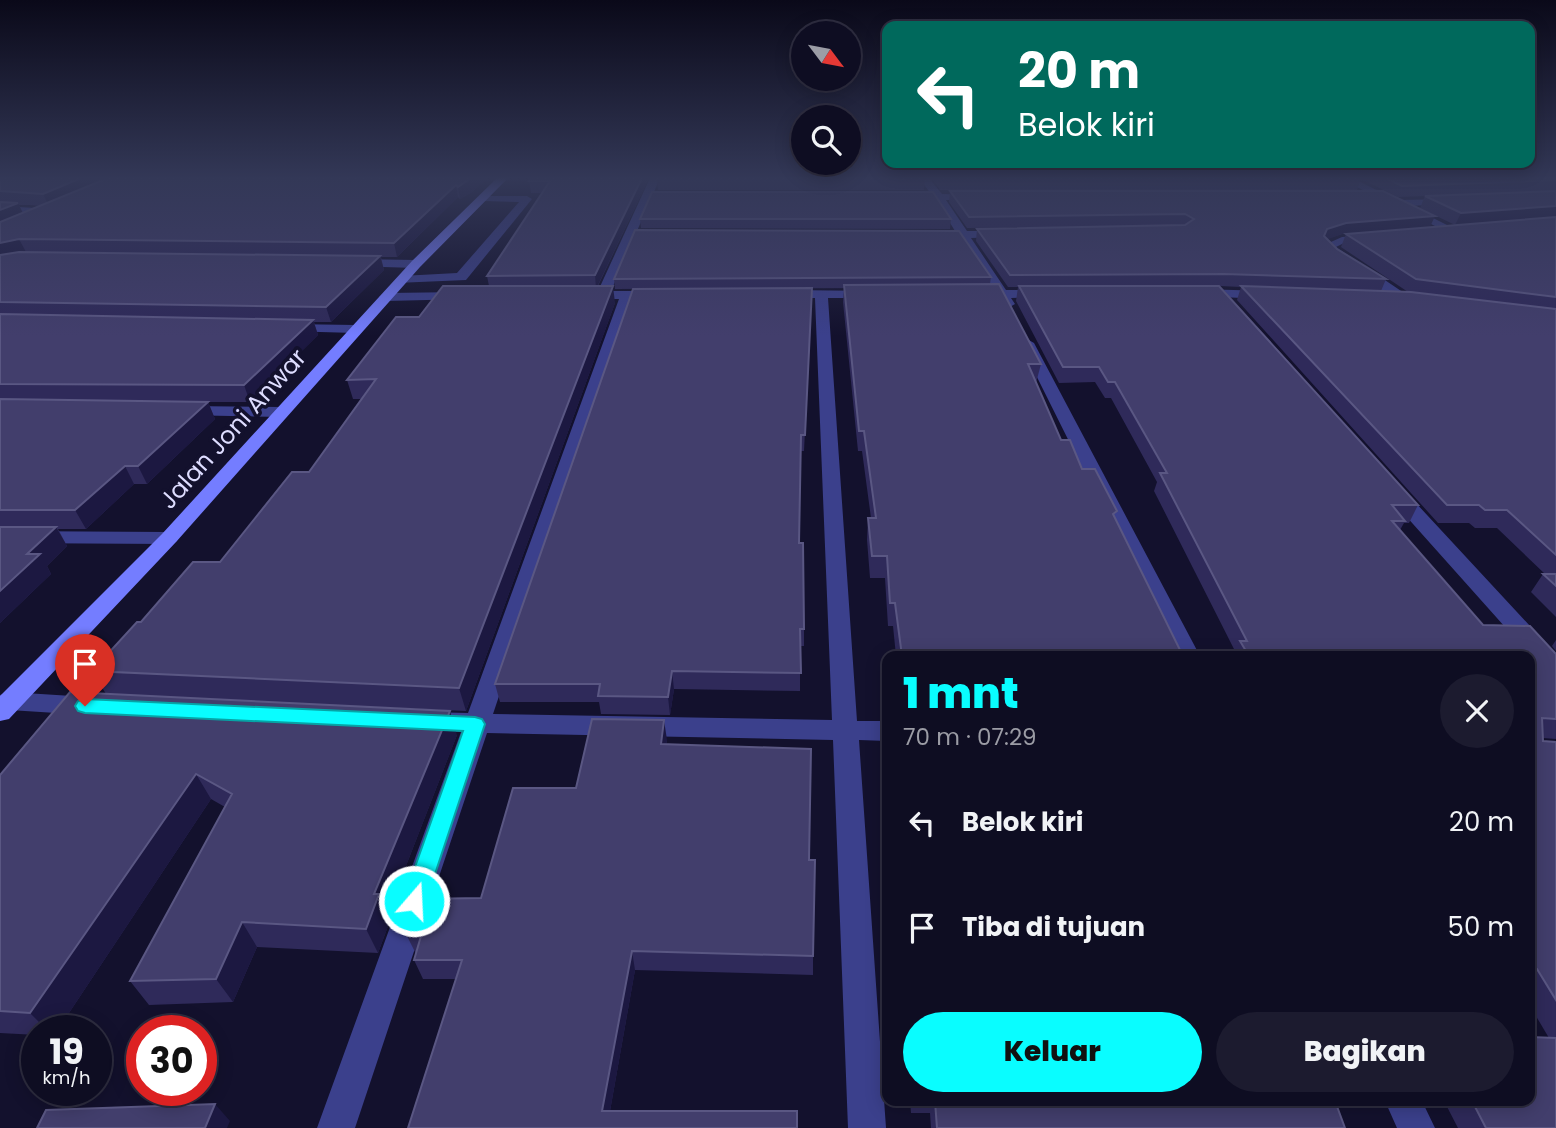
<!DOCTYPE html>
<html lang="id">
<meta charset="utf-8">
<style>
:root{--surface:#0e0d22;--page:#1c1b2f;--text:#f1f3f6;--muted:#9b9ca5;--line:#2e2d40;--accent:#09fdff}
body{margin:0;font-family:Poppins,sans-serif;background:var(--page);color:var(--text);height:100vh;display:flex;flex-direction:column;font-size:26px;white-space:nowrap}
*{box-sizing:border-box;margin:0}
p{font-size:23px;color:var(--muted)}
.icon{flex:none;width:38px;height:38px;fill:none;stroke:currentColor;stroke-width:2;stroke-linecap:round;stroke-linejoin:round}
.map{position:relative;flex:1;overflow:hidden}
.side{position:absolute;left:882px;top:651px;width:653px;height:455px;display:flex;flex-direction:column;background:var(--surface);border-radius:14px;box-shadow:0 4px 18px #0003,0 0 0 2px var(--line)}
.side>*{flex:none}
.banner{position:absolute;left:882px;top:21px;width:653px;height:147px;border-radius:14px;box-shadow:0 4px 18px #0003,0 0 0 2px var(--line);background:#00695c;color:#fff;overflow:hidden}
.needle{width:46px;rotate:122deg}
.tools{position:absolute;left:791px;top:21px;display:grid;gap:14px}
.tools a{display:grid;place-items:center;width:70px;height:70px;border-radius:50%;background:var(--surface);box-shadow:0 4px 18px #0003,0 0 0 2px var(--line);font-size:35px}
.speed{position:absolute;left:21px;top:1015px;display:flex;gap:14px;font-size:35px;font-weight:700;text-align:center}
.speed>*{display:grid;place-content:center;width:91px;height:91px;border-radius:50%;background:var(--surface);box-shadow:0 4px 18px #0003,0 0 0 2px var(--line);line-height:1}
.speed small{font-size:18px;font-weight:400}
.speed .limit{border:10px solid #d22;background:#fff;color:#111}
.pin{position:absolute;display:grid;place-items:center;width:60px;height:60px;color:#fff;margin:-72px -30px;border-radius:50% 50% 50% 0;rotate:-45deg;box-shadow:0 0 7px #0007}
.pin .icon{rotate:45deg}
.me{position:absolute;width:77px;margin:-38px;rotate:19deg;stroke-linejoin:round;filter:drop-shadow(0 0 5px #0008)}
.turn{display:flex;align-items:center;gap:24px;height:147px;padding:0 21px;font-size:32px}
.turn .icon{width:91px;height:91px;stroke-width:2.5}
.turn b{display:block;font-size:49px;line-height:60px}
.round{display:grid;place-items:center;flex:none;width:74px;height:74px;border-radius:37px;background:var(--page)}
.head{display:flex;align-items:center;justify-content:space-between;height:119px;padding:0 21px}
h1{font-size:42px;font-weight:800;line-height:52px;color:var(--accent)}
.primary-button{display:flex;gap:14px;margin-top:auto;padding:14px 21px}
.primary-button a{flex:1;height:80px;border-radius:42px;background:var(--accent);color:#111;font-size:28px;font-weight:800;line-height:80px;text-align:center}
.primary-button a+a{background:var(--page);color:var(--text)}
ul{padding:0;list-style:none}
li{display:flex;align-items:center;gap:21px;height:105px;padding:0 21px}
li div{flex:1}
li b{display:block;font-size:26px}
li em{font-style:normal}
.map>svg:first-child{display:block}
.lines{fill:none;stroke-linecap:round;stroke-linejoin:round}
.street{fill:#3b408c;fill-rule:evenodd}
.secondary{fill:#747dff;fill-rule:evenodd}
.wall{fill:#2f2a5a;fill-rule:evenodd}
.shaded-wall{fill:#1c1841}
.building{fill:#423e6c;stroke:#5a5783;stroke-width:2}
.route{fill:#09fdff;stroke:#06a4a6;stroke-width:2}
.labels{text-anchor:middle;stroke-width:7;stroke-linejoin:round;paint-order:stroke}
.street-label{font-size:24px;fill:#deddff;stroke:#13112d}
</style>
<div class="map">
<svg width="1556" height="1128" viewBox="0 0 1556 1128">
<rect width="100%" height="100%" fill="#13112d"/>
<g class="lines">
<path class="street" d="M 650,178 L 660,178 L 611,291 L 659,291 L 666,295 L 659,299 L 632,299 L 493,714 L 832,720 L 815,298 L 786,298 L 779,294 L 786,290 L 878,291 L 878,297 L 873,298 L 828,298 L 857,721 L 887,721 L 887,741 L 859,740 L 886,1128 L 848,1128 L 833,740 L 487,733 L 355,1128 L 317,1128 L 461,732 L 418,729 L 414,722 L 418,715 L 427,712 L 468,713 L 619,299 L 586,299 L 579,295 L 586,291 L 598,291 Z
M 919,178 L 929,178 L 942,194 L 982,195 L 982,199 L 978,200 L 946,200 L 967,231 L 1003,231 L 1009,234 L 1003,237 L 971,238 L 1006,290 L 1044,290 L 1051,294 L 1049,297 L 1011,298 L 1015,304 L 1008,308 L 1003,307 L 997,298 L 973,297 L 973,291 L 992,290 L 960,238 L 934,238 L 928,235 L 934,232 L 955,231 L 936,200 L 909,200 L 904,197 L 909,194 L 931,194 Z
M 1339,178 L 1352,178 L 1397,200 L 1453,199 L 1453,203 L 1449,204 L 1409,206 L 1463,233 L 1453,235 Z
M 480,196 L 527,196 L 532,199 L 466,280 L 396,283 L 395,280 L 401,276 L 457,273 L 519,202 L 484,201 L 480,200 Z
M 0,206 L 54,209 L 59,212 L 54,215 L 0,212 Z
M 1373,235 L 1377,236 L 1377,240 L 1344,243 L 1336,247 L 1410,297 L 1410,303 L 1400,303 L 1334,259 L 1322,246 L 1342,237 Z
M 355,259 L 416,260 L 422,264 L 416,268 L 351,266 L 351,260 Z
M 1199,289 L 1268,291 L 1275,295 L 1268,299 L 1194,296 L 1194,290 Z
M 463,292 L 468,293 L 468,299 L 386,301 L 379,297 L 386,293 Z
M 289,324 L 356,325 L 363,329 L 356,333 L 284,331 L 282,328 Z
M 1027,339 L 1034,343 L 1200,656 L 1176,656 L 1020,343 Z
M 186,406 L 282,407 L 290,412 L 282,417 L 180,415 L 178,411 Z
M 1395,486 L 1402,488 L 1556,654 L 1556,677 L 1548,675 L 1388,496 L 1386,492 L 1388,488 Z
M 0,531 L 169,532 L 176,534 L 179,538 L 176,542 L 169,544 L 0,543 Z
M 9,692 L 88,697 L 97,699 L 101,706 L 97,713 L 88,715 L 9,710 L 0,707 L 0,695 Z
M 1385,1101 L 1422,1101 L 1435,1128 L 1397,1128 Z"/>
<path class="secondary" d="M 497,178 L 508,178 L 420,267 L 176,542 L 9,719 L 0,721 L 0,696 L 162,534 L 412,261 Z"/>
</g>
<path class="wall" d="M 0,178 L 487,178 L 472,192 L 460,199 L 458,197 L 397,257 L 381,257 L 384,270 L 331,322 L 314,322 L 318,335 L 250,402 L 208,402 L 215,419 L 147,484 L 134,484 L 86,529 L 58,529 L 67,546 L 47,566 L 51,574 L 0,623 ZM 19,205 L 30,205 L 40,206 L 23,213 Z
M 649,178 L 598,286 L 615,303 L 466,711 L 243,701 L 457,735 L 388,912 L 391,918 L 378,953 L 257,947 L 233,1002 L 149,1005 L 130,981 L 225,807 L 211,799 L 57,1031 L 37,1031 L 37,1035 L 0,1033 L 0,775 L 106,694 L 92,671 L 141,622 L 220,562 L 309,472 L 362,399 L 353,399 L 347,380 L 419,317 L 489,286 L 487,276 L 543,193 L 531,193 L 529,181 Z
M 657,178 L 925,179 L 924,190 L 658,190 Z
M 932,178 L 1556,178 L 1556,617 L 1531,592 L 1543,574 L 1545,574 L 1497,528 L 1475,528 L 1469,523 L 1438,523 L 1237,300 L 1241,287 L 1220,286 L 1418,505 L 1409,523 L 1404,523 L 1400,530 L 1483,625 L 1556,654 L 1556,739 L 1543,738 L 1543,741 L 1556,742 L 1556,1128 L 1458,1128 L 1444,1101 L 1530,1101 L 1549,1038 L 1530,1006 L 1530,656 L 1234,656 L 1236,653 L 1154,491 L 1157,482 L 1111,398 L 1105,398 L 1095,382 L 1059,383 L 1016,301 L 1018,287 L 1008,287 L 976,241 L 977,229 L 1133,226 L 967,228 L 949,202 L 950,191 L 1383,191 L 1342,234 L 1327,239 L 1337,249 L 1386,279 L 1381,291 L 1408,292 L 1341,247 L 1346,234 L 1455,225 L 1420,208 L 1425,196 L 1398,197 L 1361,179 L 1357,190 L 940,190 Z
M 640,219 L 951,219 L 950,229 L 641,228 Z
M 991,277 L 990,284 L 1041,364 L 1036,383 L 1061,440 L 1082,469 L 1115,519 L 1183,656 L 896,656 L 893,626 L 888,626 L 885,578 L 870,578 L 867,540 L 868,518 L 871,518 L 862,451 L 858,451 L 843,302 L 844,288 L 615,289 L 614,279 Z
M 812,288 L 804,451 L 801,451 L 799,543 L 804,629 L 804,646 L 800,646 L 800,691 L 674,689 L 670,715 L 601,714 L 599,702 L 500,702 L 495,684 Z
M 1556,640 L 1556,651 L 1552,646 Z
M 667,740 L 666,745 L 809,860 L 813,956 L 813,975 L 635,970 L 610,1111 L 408,1128 L 456,979 L 423,979 L 414,960 L 416,954 L 407,936 L 481,898 L 576,788 Z
M 884,843 L 887,843 L 887,972 L 881,866 Z
M 910,1101 L 1335,1101 L 1345,1128 L 931,1128 L 930,1113 L 911,1113 Z"/>
<path class="shaded-wall" d="M 81,178 L 115,178 L 49,206 L 43,194 Z
M 471,178 L 487,178 L 472,192 L 460,199 L 458,187 Z
M 642,178 L 649,178 L 596,289 L 595,275 Z
M 456,185 L 458,197 L 397,257 L 394,243 Z
M 18,203 L 24,216 L 0,226 L 0,210 Z
M 1556,206 L 1556,217 L 1455,225 L 1461,213 Z
M 1435,216 L 1430,227 L 1342,234 L 1323,241 L 1327,229 L 1346,223 Z
M 19,239 L 26,252 L 0,258 L 0,243 Z
M 380,256 L 384,270 L 331,322 L 326,307 Z
M 613,286 L 615,303 L 466,711 L 459,688 Z
M 313,320 L 318,335 L 250,402 L 244,385 Z
M 208,402 L 215,419 L 147,484 L 138,466 Z
M 125,466 L 134,484 L 86,529 L 75,510 Z
M 56,527 L 67,546 L 47,566 L 51,574 L 0,623 L 0,591 L 27,554 Z
M 672,671 L 674,689 L 670,715 L 668,697 Z
M 450,711 L 457,735 L 388,912 L 391,918 L 378,953 L 366,929 L 374,894 Z
M 664,720 L 667,740 L 663,764 L 661,744 Z
M 196,774 L 211,799 L 57,1031 L 48,1031 L 30,1013 Z
M 242,922 L 257,947 L 233,1002 L 216,979 Z
M 632,951 L 635,970 L 607,1128 L 602,1111 Z
M 215,1104 L 230,1121 L 227,1128 L 205,1128 Z"/>
<path class="building" d="M 0,178 L 81,178 L 43,194 L 0,191 Z
M 108,178 L 471,178 L 458,187 L 456,185 L 394,243 L 19,239 L 0,243 L 0,222 Z
M 531,178 L 642,178 L 595,275 L 487,276 L 550,181 L 529,181 Z
M 657,178 L 925,178 L 925,179 L 657,179 Z
M 941,178 L 1360,178 L 1361,179 L 942,179 Z
M 1386,178 L 1556,178 L 1556,180 L 1402,186 Z
M 950,191 L 1383,191 L 1435,216 L 1346,223 L 1327,229 L 1324,236 L 1337,249 L 1386,279 L 1224,274 L 1010,275 L 977,229 L 1185,225 L 1194,219 L 1185,214 L 969,217 Z
M 1556,191 L 1556,206 L 1461,213 L 1425,196 Z
M 652,192 L 933,192 L 951,219 L 640,219 Z
M 0,202 L 18,203 L 0,210 Z
M 1556,217 L 1556,297 L 1416,279 L 1346,234 Z
M 635,230 L 959,231 L 991,277 L 614,279 Z
M 19,252 L 380,256 L 326,307 L 0,302 L 0,255 Z
M 999,284 L 1041,364 L 1028,364 L 1061,440 L 1070,440 L 1082,469 L 1095,469 L 1117,511 L 1113,514 L 1183,656 L 902,656 L 895,603 L 890,603 L 887,556 L 872,556 L 868,518 L 876,518 L 864,431 L 859,431 L 844,285 Z
M 443,286 L 613,286 L 459,688 L 92,671 L 137,622 L 141,622 L 193,562 L 220,562 L 292,472 L 309,472 L 376,379 L 347,380 L 396,317 L 419,317 Z
M 1019,286 L 1219,286 L 1418,505 L 1392,505 L 1405,521 L 1392,521 L 1483,625 L 1530,626 L 1556,654 L 1556,719 L 1542,718 L 1543,741 L 1556,742 L 1556,1000 L 1537,969 L 1530,969 L 1530,656 L 1249,656 L 1240,641 L 1247,641 L 1160,473 L 1167,473 L 1115,382 L 1108,382 L 1099,367 L 1063,367 Z
M 1241,286 L 1411,292 L 1556,309 L 1556,555 L 1507,510 L 1485,510 L 1479,505 L 1447,505 Z
M 812,288 L 805,435 L 801,435 L 799,543 L 803,543 L 804,629 L 800,629 L 801,673 L 672,671 L 668,697 L 598,696 L 600,684 L 495,684 L 633,289 Z
M 0,314 L 313,320 L 244,385 L 0,384 Z
M 0,399 L 208,402 L 138,466 L 125,466 L 75,510 L 0,510 Z
M 0,527 L 56,527 L 27,554 L 40,554 L 0,591 Z
M 1543,574 L 1556,574 L 1556,586 Z
M 70,692 L 450,711 L 374,894 L 379,894 L 366,929 L 242,922 L 216,979 L 130,981 L 232,794 L 196,774 L 30,1013 L 0,1011 L 0,775 Z
M 592,719 L 664,720 L 661,744 L 811,749 L 809,860 L 815,860 L 813,956 L 632,951 L 602,1111 L 797,1111 L 797,1128 L 408,1128 L 462,960 L 414,960 L 421,936 L 407,936 L 420,899 L 481,898 L 513,788 L 576,788 Z
M 884,843 L 887,843 L 887,898 Z
M 1530,1037 L 1556,1038 L 1556,1128 L 1486,1128 L 1472,1101 L 1530,1101 Z
M 935,1101 L 1335,1101 L 1345,1128 L 937,1128 Z
M 215,1104 L 205,1128 L 37,1128 L 46,1110 Z"/>
<linearGradient id="sky" x2="0" y2="1"><stop stop-color="#0a0919"/><stop offset="0.53" stop-color="#333857"/><stop offset="1" stop-color="#333857" stop-opacity="0"/></linearGradient>
<rect width="1556" height="336" fill="url(#sky)"/>
<path class="route" d="M 85,699 L 475,717 L 482,719 L 485,724 L 426,901 L 422,908 L 414,911 L 406,908 L 403,901 L 463,731 L 85,713 L 78,711 L 75,706 L 78,701 Z"/>
<g class="labels">
<g class="street-label">
<text transform="translate(233 429) rotate(-48)" y="8">Jalan Joni Anwar</text>
</g>
</g>
</svg>
<div class="tools">
<a><svg class="needle" viewBox="-14 -14 28 28"><path d="M0-13l5 13h-10z" fill="#e53935"/><path d="M0 13l5-13h-10z" fill="#9b9ca5"/></svg></a>
<a><svg class="icon" aria-label="search" viewBox="0 0 24 24"><circle cx="10" cy="10" r="6"/><path d="M15 15l6 6"/></svg></a>
</div>
<div class="speed"><div>19<small>km/h</small></div><div class="limit">30</div></div>
<div class="pin" style="left:85px;top:706px;background:#d93025"><svg class="icon" aria-label="arrive" viewBox="0 0 24 24"><path d="M6 21V4h12l-3 4 3 4H6"/></svg></div>
<svg class="me" style="left:414px;top:901px" viewBox="-20 -20 40 40"><circle r="17" fill="#09fdff" stroke="#fff" stroke-width="3"/><path d="M0-11L8 9 0 5-8 9z" fill="#fff"/></svg>
<div class="banner">
<div class="turn"><svg class="icon" aria-label="left" viewBox="0 0 24 24"><path d="M17 20v-9H6M10 6l-5 5 5 5"/></svg><div><b>20 m</b>Belok kiri</div></div>
</div>
<section class="side">
<div class="head"><div><h1>1 mnt</h1><p>70 m · 07:29</p></div><a class="round"><svg class="icon" aria-label="close" viewBox="0 0 24 24"><path d="M6 6l12 12M18 6L6 18"/></svg></a></div>
<ul>
<li><svg class="icon" aria-label="left" viewBox="0 0 24 24"><path d="M17 20v-9H6M10 6l-5 5 5 5"/></svg><div><b>Belok kiri</b></div><em>20 m</em></li>
<li><svg class="icon" aria-label="arrive" viewBox="0 0 24 24"><path d="M6 21V4h12l-3 4 3 4H6"/></svg><div><b>Tiba di tujuan</b></div><em>50 m</em></li>
</ul>
<div class="primary-button"><a>Keluar</a><a>Bagikan</a></div>
</section>
</div>
